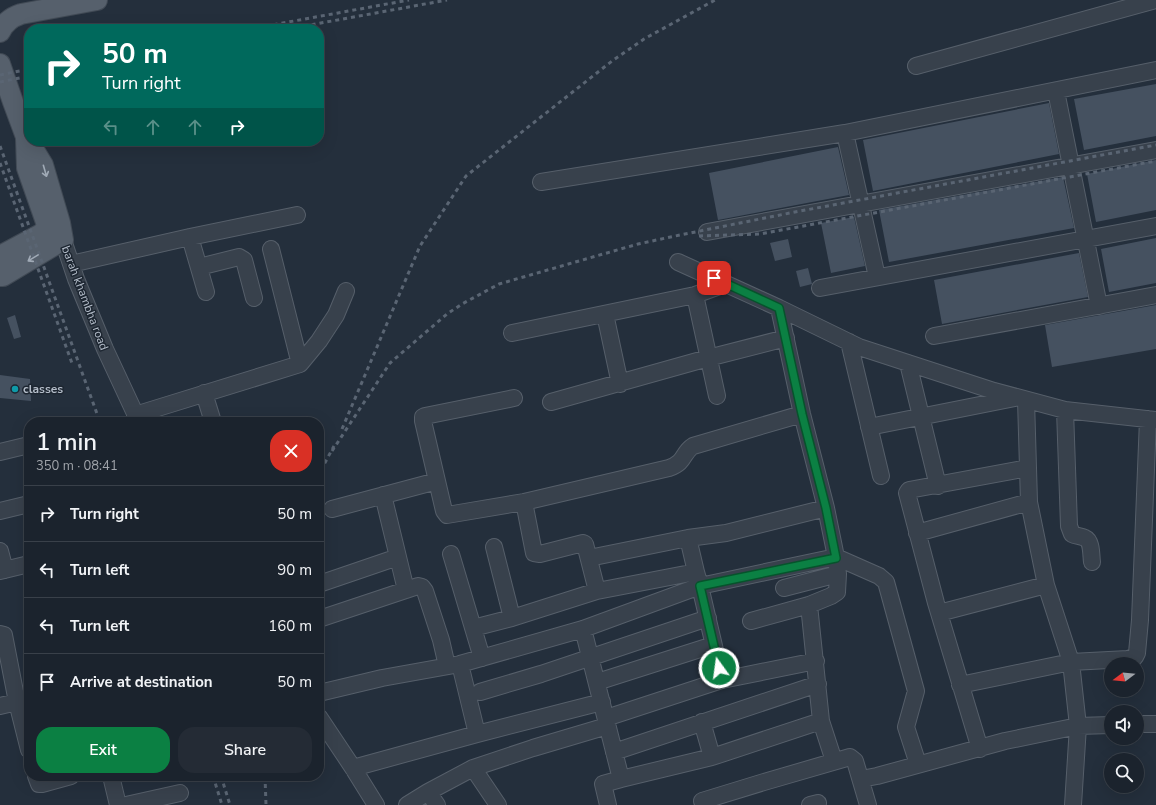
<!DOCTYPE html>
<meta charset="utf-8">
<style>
:root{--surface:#1b232d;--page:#242b35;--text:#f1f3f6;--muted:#a0a4aa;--line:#394049;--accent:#0b8043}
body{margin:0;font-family:"Nunito Sans",sans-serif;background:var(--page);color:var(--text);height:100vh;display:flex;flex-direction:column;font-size:15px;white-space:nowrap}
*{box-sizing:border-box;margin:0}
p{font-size:13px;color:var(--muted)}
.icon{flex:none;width:22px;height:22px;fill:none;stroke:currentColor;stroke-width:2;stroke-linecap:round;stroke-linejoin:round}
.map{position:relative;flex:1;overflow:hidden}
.drawer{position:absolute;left:24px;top:417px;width:300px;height:364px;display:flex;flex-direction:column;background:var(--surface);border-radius:16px;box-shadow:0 4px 16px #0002,0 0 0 1px var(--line)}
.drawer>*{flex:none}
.top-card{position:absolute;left:24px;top:24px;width:300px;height:122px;border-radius:16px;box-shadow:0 4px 16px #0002,0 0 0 1px var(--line);background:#00695c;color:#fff;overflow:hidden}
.needle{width:26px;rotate:254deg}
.controls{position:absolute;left:1104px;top:657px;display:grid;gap:8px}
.controls a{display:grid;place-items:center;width:40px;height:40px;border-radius:50%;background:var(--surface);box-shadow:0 4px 16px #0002,0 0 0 1px var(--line);font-size:20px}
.pin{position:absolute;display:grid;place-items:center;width:34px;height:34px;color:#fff;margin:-17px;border-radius:8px;box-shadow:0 2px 6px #0006}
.me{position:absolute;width:44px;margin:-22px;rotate:346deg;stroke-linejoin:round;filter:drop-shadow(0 0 3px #0008)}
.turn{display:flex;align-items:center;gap:14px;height:84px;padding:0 12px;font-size:18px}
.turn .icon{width:52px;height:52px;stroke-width:2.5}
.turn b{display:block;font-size:28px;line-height:34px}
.lanes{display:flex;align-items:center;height:38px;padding:0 12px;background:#0003;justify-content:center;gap:20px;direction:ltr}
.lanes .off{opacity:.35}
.round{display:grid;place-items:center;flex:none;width:42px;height:42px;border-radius:16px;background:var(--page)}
.headline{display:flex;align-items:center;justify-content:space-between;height:68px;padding:0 12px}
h1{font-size:24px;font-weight:600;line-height:30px}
.primary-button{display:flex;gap:8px;margin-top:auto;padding:8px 12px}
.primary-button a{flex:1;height:46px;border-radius:16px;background:var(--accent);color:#fff;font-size:16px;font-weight:600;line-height:46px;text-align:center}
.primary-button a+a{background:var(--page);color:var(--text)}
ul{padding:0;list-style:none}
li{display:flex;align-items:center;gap:12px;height:56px;padding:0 12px;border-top:1px solid var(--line)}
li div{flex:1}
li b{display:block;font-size:15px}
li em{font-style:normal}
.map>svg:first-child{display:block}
.building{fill:#455160}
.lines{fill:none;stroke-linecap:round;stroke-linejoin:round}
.minor-casing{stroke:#565f6a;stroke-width:18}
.major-casing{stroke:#414a55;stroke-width:22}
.minor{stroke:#38414c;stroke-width:16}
.major{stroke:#56606c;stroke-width:20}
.rail{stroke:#5a6573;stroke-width:3;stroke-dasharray:4 4;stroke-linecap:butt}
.oneway{stroke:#a0aab6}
.route-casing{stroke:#07532c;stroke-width:10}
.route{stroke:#0b8043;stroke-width:7}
.culture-dot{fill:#0f9aa8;stroke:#1d2631;stroke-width:1.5}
.labels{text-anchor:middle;stroke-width:3;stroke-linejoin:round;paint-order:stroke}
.street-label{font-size:12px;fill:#b3bcc8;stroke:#1d2631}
.poi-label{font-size:12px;font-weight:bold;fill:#b3bcc8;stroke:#1d2631;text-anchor:start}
</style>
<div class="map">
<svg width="1156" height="805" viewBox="0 0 1156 805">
<rect width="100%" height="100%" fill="#242f3c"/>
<path class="building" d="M 1156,84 L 1156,136 L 1084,150 L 1074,99 Z
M 1049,103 L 1059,154 L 873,191 L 863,140 Z
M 838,147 L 849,195 L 718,220 L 709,173 Z
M 1156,160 L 1156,210 L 1096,222 L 1087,174 Z
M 1063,177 L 1074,228 L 889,262 L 879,210 Z
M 854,217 L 865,266 L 831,273 L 821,223 Z
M 1156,238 L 1156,283 L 1109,292 L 1101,249 Z
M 788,239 L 792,257 L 775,261 L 770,243 Z
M 1079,253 L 1088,297 L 942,324 L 934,280 Z
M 808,268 L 812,284 L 800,287 L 796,271 Z
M 1156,305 L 1156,349 L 1052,367 L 1045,325 Z
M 15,315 L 21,337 L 14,339 L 7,318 Z
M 0,375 L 30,379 L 31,401 L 0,398 Z"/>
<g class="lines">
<g class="minor-casing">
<path id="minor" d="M 916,66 L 1156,0
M 1056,91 L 1099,306
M 845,133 L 877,277
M 541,182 L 845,133 L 1156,70
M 707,232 L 1156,150
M 190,237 L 206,292
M 63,240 L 76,279 L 105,349 L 139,422
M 271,249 L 300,364
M 678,262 L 779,308 L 859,347 L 994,391 L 1065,410 L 1156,420
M 71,264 L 190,237 L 297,215
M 199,267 L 239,257 L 244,260 L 254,298
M 820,288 L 1156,226
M 695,295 L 717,396
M 605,314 L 620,384
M 512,333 L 695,295 L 725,284
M 934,336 L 1156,295
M 849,342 L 881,476
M 908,363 L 938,486
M 204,393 L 213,422
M 1026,400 L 1029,502 L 1046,585 L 1071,662 L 1078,726 L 1073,805
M 551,402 L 708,358 L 786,338
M 1065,410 L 1069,526 L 1072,534 C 1076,536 1081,536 1085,538 C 1092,541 1091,555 1092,562
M 135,415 L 300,364 L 319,341 L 336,315 L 346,291
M 869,427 L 1015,398
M 0,452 L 29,445
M 437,481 L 444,511 L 447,515 L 524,502 L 669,468 C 686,462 682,453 693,446 L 802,414
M 383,495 L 406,590
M 332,509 L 437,481 L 423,421 L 423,417 L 425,416 L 514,398
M 0,511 L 29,504
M 917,533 L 1029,502
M 494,547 L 512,618
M 0,551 L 5,570
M 451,554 L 482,658
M 836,557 L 879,576 L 886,582 L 916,691 L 906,727 L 918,764
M 589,558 L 688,538 L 726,533 L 826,508
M 0,571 L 29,564
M 319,584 L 398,557
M 784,588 L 838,574
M 597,591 L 696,572 L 688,538
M 809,605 L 831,596 L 837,592 L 838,574 L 836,557
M 939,613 L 1046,585
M 319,619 L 418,586 L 422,587 L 425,591 L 441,640 L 447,666
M 751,621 L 809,605 L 821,721 L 834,761
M 473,628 L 512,618 L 597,591 L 585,544 L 583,543 L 540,554 L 534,553 L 524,502
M 583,629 L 621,779 L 712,757 L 702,722
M 0,634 L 4,635 L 17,702 L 29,750
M 460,664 L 583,629 L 700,586 L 696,572
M 722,680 L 700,586 L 836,557 L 826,508 L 802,414 L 779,308
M 597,682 L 713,645
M 960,685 L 1071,662 L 1128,659 L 1135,657 L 1137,653 L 1140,620 L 1148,419
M 480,692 L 541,674 L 708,618
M 319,693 L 382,678 L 460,664 L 477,734
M 0,706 L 17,702
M 319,717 L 353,768 L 376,805
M 606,718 L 722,680 L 816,661
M 1137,724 L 1156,724
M 980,749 L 936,603 L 907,493 L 909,490 L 1028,468
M 614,752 L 818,684
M 712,757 L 821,721
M 353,768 L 477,734 L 602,702
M 473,768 L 498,805
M 36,776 L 39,784 L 42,784 L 71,776
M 111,776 L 118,805
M 861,779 L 877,776 L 1005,741 L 1078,726 L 1111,725
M 428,792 L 437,805
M 702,801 L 764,782 L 850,757 L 855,761 L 868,805
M 126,805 L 180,793
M 407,805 L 428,792 L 473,768 L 533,748 L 607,726
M 608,805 L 603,784 L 621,779
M 810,805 L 818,803"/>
</g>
<g class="major-casing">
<path id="major" d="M 0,32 C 4,23 12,17 21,14 L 97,0
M 0,64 L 13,102 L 26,137 L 43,165 L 60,223 L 63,240 L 3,276 L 0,276
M 0,256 L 41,234 L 45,230 L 47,225 L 27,168 L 26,139"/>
</g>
<use href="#minor" class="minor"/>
<use href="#major" class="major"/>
<path class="rail" d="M 250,29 L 409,0
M 288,29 L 447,0
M 0,75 L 29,69
M 0,82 L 29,76
M 0,146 L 100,422
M 0,163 L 73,366
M 699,236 L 760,234 L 1156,161
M 342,429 L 420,246 L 466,176 L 612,61 L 644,39 L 715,0
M 332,451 L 390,363 L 447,314 L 462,304 L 499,284 L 638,244 L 680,235 L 795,212 L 1156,145
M 319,478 L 321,470 L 334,446
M 213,776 L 222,805
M 221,776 L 230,805
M 265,776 L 266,805"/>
</g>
<defs><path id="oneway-shaft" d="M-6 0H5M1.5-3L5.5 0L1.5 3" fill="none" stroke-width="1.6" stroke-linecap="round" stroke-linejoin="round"/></defs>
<g class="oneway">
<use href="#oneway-shaft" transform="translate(45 171) rotate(74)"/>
<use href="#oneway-shaft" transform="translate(33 258) rotate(149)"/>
</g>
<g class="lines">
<g class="route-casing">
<path id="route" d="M 714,278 L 779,308 L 802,414 L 826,508 L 836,558 L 700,586 L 719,668"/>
</g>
<use href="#route" class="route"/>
</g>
<circle class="culture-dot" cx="15" cy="389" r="4"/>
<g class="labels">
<g class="street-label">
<text transform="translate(85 298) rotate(69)" y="4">barah khambha road</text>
</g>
<g class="poi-label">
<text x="23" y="393">classes</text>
</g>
</g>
</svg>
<div class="controls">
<a><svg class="needle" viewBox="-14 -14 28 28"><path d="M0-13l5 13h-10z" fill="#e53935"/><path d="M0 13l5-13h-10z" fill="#a0a4aa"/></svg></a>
<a><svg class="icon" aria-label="sound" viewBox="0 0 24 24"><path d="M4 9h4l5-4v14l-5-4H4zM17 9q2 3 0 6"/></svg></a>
<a><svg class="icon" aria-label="search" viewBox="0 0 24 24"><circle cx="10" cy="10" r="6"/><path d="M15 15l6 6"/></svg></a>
</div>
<div class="pin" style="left:714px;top:278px;background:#d93025"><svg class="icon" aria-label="arrive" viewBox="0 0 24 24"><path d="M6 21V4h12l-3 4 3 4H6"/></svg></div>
<svg class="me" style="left:719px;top:668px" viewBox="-20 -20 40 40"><circle r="17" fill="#0b8043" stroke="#fff" stroke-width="3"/><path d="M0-11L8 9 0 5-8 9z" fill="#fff"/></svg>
<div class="top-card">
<div class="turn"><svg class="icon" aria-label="right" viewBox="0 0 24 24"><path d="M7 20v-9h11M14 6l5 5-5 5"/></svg><div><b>50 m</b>Turn right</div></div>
<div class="lanes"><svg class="icon off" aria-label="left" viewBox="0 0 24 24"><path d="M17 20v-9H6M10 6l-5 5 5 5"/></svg><svg class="icon off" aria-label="ahead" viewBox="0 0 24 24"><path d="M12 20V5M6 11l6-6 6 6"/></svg><svg class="icon off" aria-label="ahead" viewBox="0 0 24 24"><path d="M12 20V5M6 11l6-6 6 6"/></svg><svg class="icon" aria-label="right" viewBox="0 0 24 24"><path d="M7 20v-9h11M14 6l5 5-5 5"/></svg></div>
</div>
<section class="drawer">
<div class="headline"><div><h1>1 min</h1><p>350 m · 08:41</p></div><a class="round" style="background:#d93025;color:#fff"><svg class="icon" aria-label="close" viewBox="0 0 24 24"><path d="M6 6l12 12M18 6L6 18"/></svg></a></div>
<ul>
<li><svg class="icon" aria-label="right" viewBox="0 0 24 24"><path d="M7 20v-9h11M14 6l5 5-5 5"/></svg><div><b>Turn right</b></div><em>50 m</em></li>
<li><svg class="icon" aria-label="left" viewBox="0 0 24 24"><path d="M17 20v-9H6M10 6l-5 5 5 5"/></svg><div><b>Turn left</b></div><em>90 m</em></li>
<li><svg class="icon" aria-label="left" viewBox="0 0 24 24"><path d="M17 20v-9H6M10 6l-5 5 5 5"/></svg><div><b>Turn left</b></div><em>160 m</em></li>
<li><svg class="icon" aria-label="arrive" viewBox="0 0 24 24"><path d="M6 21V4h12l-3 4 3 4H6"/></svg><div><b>Arrive at destination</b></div><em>50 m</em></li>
</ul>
<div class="primary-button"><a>Exit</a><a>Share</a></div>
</section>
</div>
